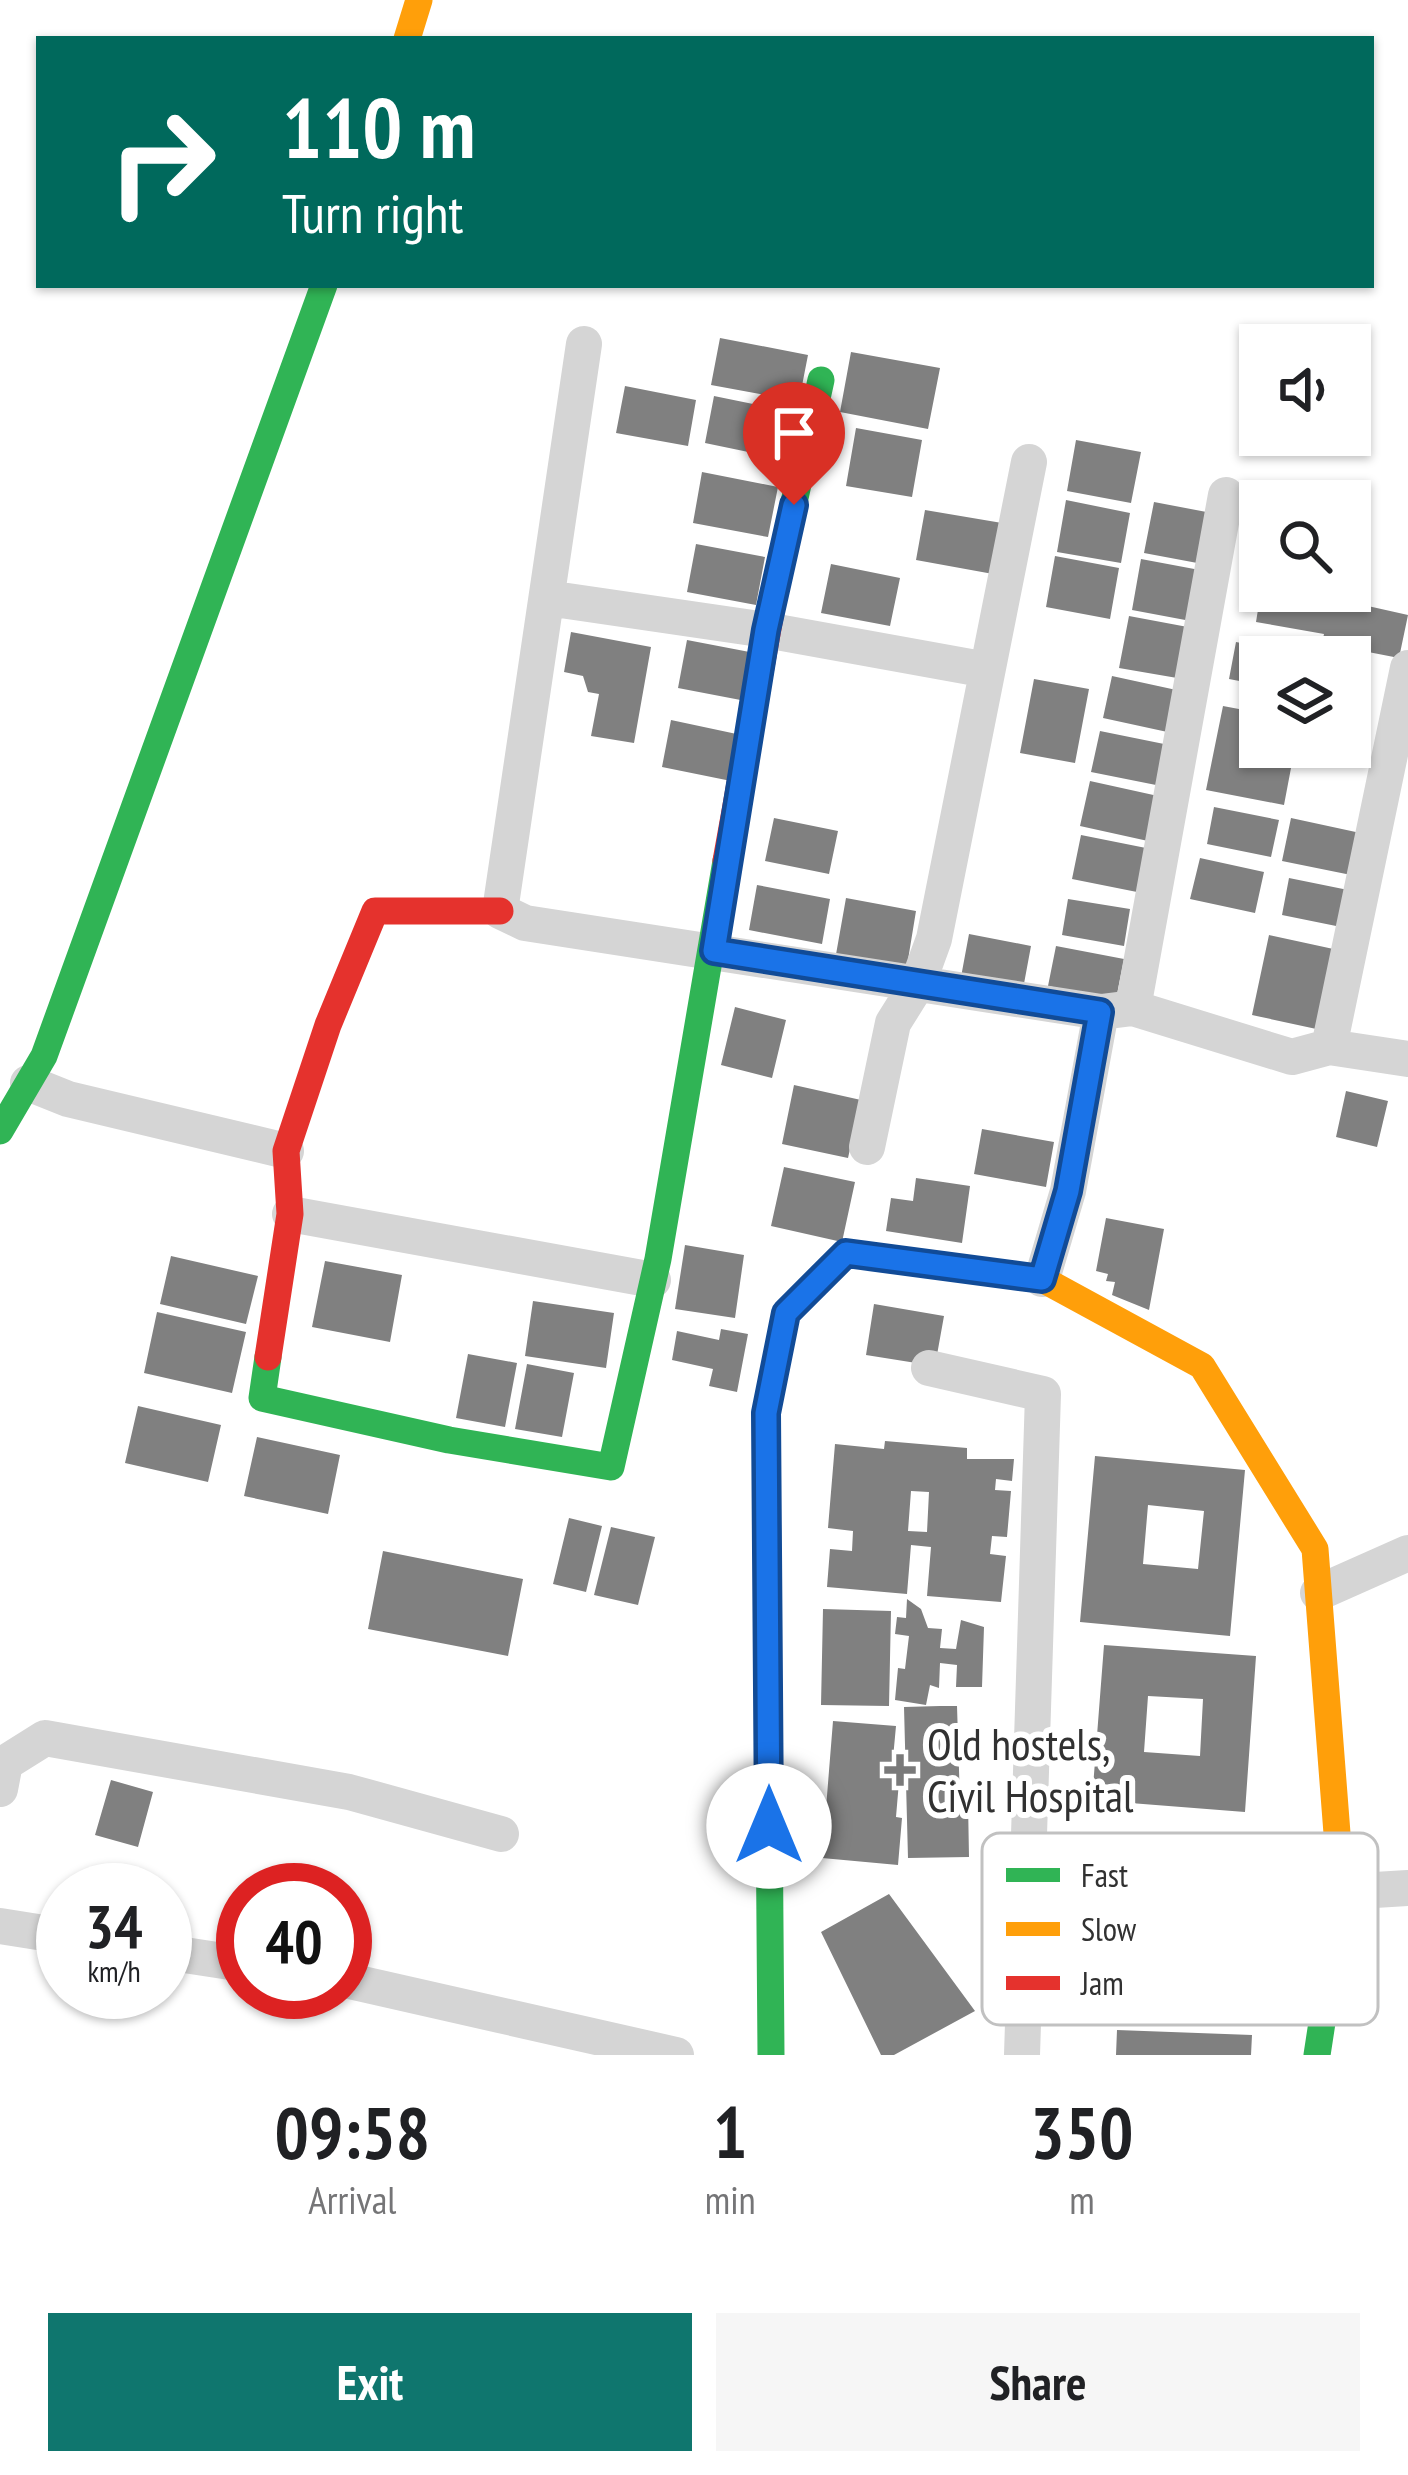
<!DOCTYPE html>
<style>
:root{--surface:#fff;--page:#f6f6f6;--text:#202124;--muted:#757577;--accent:#0f766e}
body{margin:0;font-family:"PT Sans Narrow",sans-serif;background:var(--page);color:var(--text);height:100vh;display:flex;flex-direction:column;font-size:45px;white-space:nowrap}
*{box-sizing:border-box;margin:0}
p{font-size:39px;color:var(--muted)}
.icon{flex:none;width:66px;height:66px;fill:none;stroke:currentColor;stroke-width:2;stroke-linecap:round;stroke-linejoin:round}
.map{position:relative;height:2055px;overflow:hidden}
.details{display:flex;flex-direction:column;background:var(--surface);flex:1}
.details>*{flex:none}
.top-card{position:absolute;left:36px;top:36px;width:1338px;height:252px;border-radius:0px;box-shadow:0 3px 9px #0004;background:#00695c;color:#fff;overflow:hidden}
.controls{position:absolute;left:1239px;top:324px;display:grid;gap:24px}
.controls a{display:grid;place-items:center;width:132px;height:132px;border-radius:0px;background:var(--surface);box-shadow:0 3px 9px #0004;font-size:60px}
.speed{position:absolute;left:36px;top:1863px;display:flex;gap:24px;font-size:60px;font-weight:700;text-align:center}
.speed>*{display:grid;place-content:center;width:156px;height:156px;border-radius:50%;background:var(--surface);box-shadow:0 3px 9px #0004;line-height:1}
.speed small{font-size:30px;font-weight:400}
.speed .limit{border:18px solid #d22;background:#fff;color:#111}
.pin{position:absolute;display:grid;place-items:center;width:102px;height:102px;color:#fff;margin:-123px -51px;border-radius:50% 50% 50% 0;rotate:-45deg;box-shadow:0 0 12px #0007}
.pin .icon{rotate:45deg}
.me{position:absolute;width:132px;margin:-66px;rotate:0deg;stroke-linejoin:round;filter:drop-shadow(0 0 9px #0008)}
.turn{display:flex;align-items:center;gap:42px;height:252px;padding:0 48px;font-size:54px}
.turn .icon{width:156px;height:156px;stroke-width:2.5}
.turn b{display:block;font-size:84px;line-height:102px}
.eta{display:flex;justify-content:space-evenly;align-items:center;height:204px;text-align:center}
.eta b{font-size:72px;font-weight:700;line-height:84px}
.cta{display:flex;gap:24px;margin-top:auto;padding:24px 48px}
.cta a{flex:1;height:138px;border-radius:0px;background:var(--accent);color:#fff;font-size:48px;font-weight:700;line-height:138px;text-align:center}
.cta a+a{background:var(--page);color:var(--text)}
.map>svg:first-child{display:block}
.building{fill:#808080;fill-rule:evenodd}
.lines{fill:none;stroke-linecap:round;stroke-linejoin:round}
.street{stroke:#d5d5d5;stroke-width:36}
.fast{stroke:#30b455;stroke-width:27}
.slow{stroke:#ff9f0a;stroke-width:27}
.jam{stroke:#e5322d;stroke-width:27}
.route-casing{stroke:#114b97;stroke-width:30}
.route{stroke:#1a73e8;stroke-width:21}
.poi-dot{fill:#797979;stroke:#fff;stroke-width:4.5}
.labels{text-anchor:middle;stroke-width:12;stroke-linejoin:round;paint-order:stroke}
.poi-label{font-size:45px;fill:#313131;stroke:#fff;text-anchor:start}
.key{fill:#fff;stroke:#c1c1c1;stroke-width:3}
.key-label{font-size:33px;fill:#313131}
</style>
<div class="map">
<svg width="1408" height="2055" viewBox="0 0 1408 2055">
<rect width="100%" height="100%" fill="#fff"/>
<path class="building" d="M 720,338 L 808,355 L 799,401 L 711,385 Z
M 851,352 L 940,368 L 928,429 L 840,412 Z
M 625,386 L 696,400 L 688,446 L 616,433 Z
M 714,396 L 792,412 L 782,459 L 705,443 Z
M 856,428 L 922,440 L 912,497 L 846,486 Z
M 1076,440 L 1141,452 L 1131,503 L 1067,491 Z
M 702,472 L 778,487 L 768,537 L 693,523 Z
M 1265,486 L 1304,493 L 1303,501 L 1263,501 Z
M 1066,500 L 1130,513 L 1121,563 L 1057,552 Z
M 1154,502 L 1217,514 L 1208,565 L 1144,553 Z
M 925,510 L 1002,523 L 993,574 L 916,560 Z
M 696,544 L 765,557 L 756,605 L 687,592 Z
M 1055,556 L 1119,568 L 1110,619 L 1046,607 Z
M 1141,559 L 1205,571 L 1196,622 L 1132,610 Z
M 831,564 L 900,578 L 890,626 L 821,613 Z
M 1261,591 L 1301,591 L 1408,615 L 1399,658 L 1322,643 L 1324,634 L 1256,622 Z
M 1129,616 L 1193,628 L 1183,679 L 1119,668 Z
M 571,632 L 651,647 L 634,743 L 591,736 L 599,694 L 588,692 L 583,676 L 564,672 Z
M 687,640 L 760,654 L 751,702 L 678,688 Z
M 1236,642 L 1303,655 L 1303,657 L 1260,657 L 1260,685 L 1229,679 Z
M 1112,676 L 1181,691 L 1172,733 L 1103,718 Z
M 1034,679 L 1089,689 L 1075,763 L 1020,753 Z
M 1223,706 L 1260,713 L 1260,747 L 1295,747 L 1284,805 L 1206,790 Z
M 671,720 L 746,736 L 736,782 L 662,767 Z
M 1100,731 L 1169,745 L 1161,786 L 1091,772 Z
M 1090,781 L 1158,796 L 1148,841 L 1080,826 Z
M 1214,807 L 1279,820 L 1271,857 L 1207,844 Z
M 774,818 L 838,831 L 829,874 L 765,861 Z
M 1291,818 L 1365,834 L 1356,876 L 1282,861 Z
M 1081,835 L 1146,848 L 1137,892 L 1072,879 Z
M 1200,858 L 1264,872 L 1255,913 L 1190,899 Z
M 1289,878 L 1353,891 L 1346,928 L 1282,915 Z
M 757,885 L 830,899 L 822,944 L 749,930 Z
M 846,898 L 916,911 L 906,972 L 835,960 Z
M 1068,899 L 1130,909 L 1124,946 L 1062,935 Z
M 969,934 L 1031,946 L 1023,989 L 961,977 Z
M 1269,935 L 1338,950 L 1321,1030 L 1252,1015 Z
M 1056,946 L 1124,959 L 1116,999 L 1048,986 Z
M 735,1007 L 786,1020 L 772,1078 L 721,1065 Z
M 794,1085 L 861,1100 L 848,1158 L 782,1144 Z
M 1346,1091 L 1388,1101 L 1377,1147 L 1336,1137 Z
M 982,1129 L 1054,1142 L 1046,1187 L 974,1174 Z
M 784,1167 L 855,1182 L 842,1242 L 771,1226 Z
M 916,1178 L 970,1186 L 962,1243 L 886,1231 L 891,1198 L 913,1201 Z
M 1106,1218 L 1164,1229 L 1149,1310 L 1112,1295 L 1115,1282 L 1106,1281 L 1108,1274 L 1096,1271 Z
M 685,1245 L 744,1255 L 735,1318 L 675,1309 Z
M 171,1256 L 258,1276 L 246,1324 L 160,1304 Z
M 325,1261 L 402,1275 L 390,1342 L 312,1327 Z
M 533,1301 L 614,1313 L 606,1368 L 525,1356 Z
M 874,1304 L 944,1316 L 935,1366 L 866,1355 Z
M 157,1312 L 246,1332 L 232,1393 L 144,1373 Z
M 721,1329 L 748,1334 L 737,1392 L 709,1386 L 713,1369 L 672,1360 L 677,1331 L 719,1340 Z
M 468,1354 L 517,1363 L 505,1427 L 456,1418 Z
M 527,1364 L 574,1373 L 562,1437 L 515,1429 Z
M 138,1406 L 221,1425 L 208,1482 L 125,1463 Z
M 257,1437 L 340,1455 L 328,1514 L 244,1496 Z
M 885,1441 L 967,1448 L 967,1459 L 1014,1459 L 1012,1481 L 996,1479 L 995,1490 L 1011,1491 L 1007,1537 L 992,1536 L 990,1554 L 1006,1556 L 1001,1602 L 927,1596 L 931,1547 L 911,1545 L 907,1594 L 827,1587 L 830,1549 L 852,1551 L 853,1531 L 828,1528 L 835,1444 L 884,1449 ZM 911,1491 L 929,1492 L 927,1532 L 908,1531 Z
M 1095,1456 L 1245,1470 L 1230,1636 L 1080,1622 ZM 1148,1505 L 1204,1511 L 1198,1569 L 1143,1564 Z
M 569,1518 L 602,1526 L 586,1592 L 553,1584 Z
M 611,1527 L 655,1537 L 638,1605 L 594,1595 Z
M 383,1551 L 523,1579 L 508,1656 L 368,1629 Z
M 907,1599 L 921,1609 L 928,1628 L 942,1629 L 940,1648 L 956,1649 L 961,1620 L 984,1627 L 982,1687 L 956,1687 L 957,1665 L 940,1663 L 939,1688 L 930,1685 L 926,1705 L 895,1700 L 898,1668 L 905,1669 L 909,1636 L 895,1634 L 897,1617 L 906,1618 Z
M 823,1609 L 891,1611 L 889,1706 L 821,1705 Z
M 1104,1645 L 1256,1656 L 1245,1812 L 1092,1800 ZM 1148,1696 L 1203,1699 L 1200,1756 L 1144,1752 Z
M 940,1706 L 957,1706 L 960,1802 L 968,1802 L 969,1857 L 908,1858 L 904,1707 Z
M 833,1721 L 896,1726 L 892,1769 L 900,1770 L 896,1817 L 902,1818 L 898,1865 L 822,1858 Z
M 111,1780 L 153,1792 L 138,1847 L 95,1835 Z
M 889,1894 L 975,2011 L 894,2055 L 881,2055 L 821,1932 Z
M 1117,2030 L 1252,2035 L 1251,2055 L 1116,2055 Z"/>
<g class="lines">
<path class="street" d="M 584,344 L 500,911 L 525,923 L 1101,1012 L 1133,1008 L 1292,1057 L 1329,1047 L 1408,668
M 547,598 L 766,630 L 987,670
M 1133,1008 L 1226,495
M 1329,1047 L 1408,1059
M 28,1083 L 68,1099 L 286,1151
M 867,1147 L 893,1023 L 918,983 L 934,939 L 1029,462
M 290,1214 L 653,1280
M 1042,1279 L 1068,1191 L 1101,1012
M 929,1368 L 1043,1394 L 1022,2055
M 1318,1593 L 1408,1553
M 0,1789 L 5,1763 L 45,1738 L 349,1792 L 501,1834
M 1342,1892 L 1408,1888
M 0,1926 L 63,1936
M 165,1952 L 243,1964
M 345,1980 L 676,2055"/>
<path class="fast" d="M 776,584 L 821,380
M 0,1131 L 44,1056 L 324,285
M 268,1357 L 262,1398 L 449,1440 L 611,1467 L 658,1259 L 726,861
M 771,2055 L 766,1413 L 786,1313 L 846,1253 L 965,1269
M 1317,2055 L 1342,1892 L 1340,1872"/>
<path class="slow" d="M 407,39 L 419,0
M 965,1269 L 1042,1279 L 1202,1366 L 1315,1549 L 1340,1872"/>
<path class="jam" d="M 726,861 L 776,584
M 268,1357 L 290,1214 L 286,1151 L 328,1025 L 375,911 L 500,911"/>
</g>
<g class="lines">
<g class="route-casing">
<path id="route" d="M 769,1826 L 766,1413 L 786,1313 L 846,1253 L 1042,1279 L 1068,1191 L 1100,1012 L 714,951 L 766,630 L 794,505"/>
</g>
<use href="#route" class="route"/>
</g>
<path class="poi-dot" d="M894 1752h12v12h12v12h-12v12h-12v-12h-12v-12h12z"/>
<g class="labels">
<g class="poi-label">
<text x="927" y="1760">Old hostels,<tspan x="927" dy="52">Civil Hospital</tspan></text>
</g>
</g>
<rect x="982" y="1833" width="396" height="192" rx="18" class="key"/>
<rect x="1006" y="1868" width="54" height="14" fill="#30b455"/>
<rect x="1006" y="1922" width="54" height="14" fill="#ff9f0a"/>
<rect x="1006" y="1976" width="54" height="14" fill="#e5322d"/>
<g class="key-label">
<text x="1081" y="1887">Fast</text>
<text x="1081" y="1941">Slow</text>
<text x="1081" y="1995">Jam</text>
</g>
</svg>
<div class="controls">
<a><svg class="icon" aria-label="sound" viewBox="0 0 24 24"><path d="M4 9h4l5-4v14l-5-4H4zM17 9q2 3 0 6"/></svg></a>
<a><svg class="icon" aria-label="search" viewBox="0 0 24 24"><circle cx="10" cy="10" r="6"/><path d="M15 15l6 6"/></svg></a>
<a><svg class="icon" aria-label="layers" viewBox="0 0 24 24"><path d="M12 4l9 5-9 5-9-5zM3 14l9 5 9-5"/></svg></a>
</div>
<div class="speed"><div>34<small>km/h</small></div><div class="limit">40</div></div>
<div class="pin" style="left:794px;top:505px;background:#d93025"><svg class="icon" aria-label="arrive" viewBox="0 0 24 24"><path d="M6 21V4h12l-3 4 3 4H6"/></svg></div>
<svg class="me" style="left:769px;top:1826px" viewBox="-20 -20 40 40"><circle r="19" fill="#fff"/><path d="M0-13L10 11 0 6-10 11z" fill="#1a73e8"/></svg>
<div class="top-card">
<div class="turn"><svg class="icon" aria-label="right" viewBox="0 0 24 24"><path d="M7 20v-9h11M14 6l5 5-5 5"/></svg><div><b>110 m</b>Turn right</div></div>
</div>
</div>
<section class="details">
<div class="eta">
<div><b>09:58</b><p>Arrival</p></div>
<div><b>1</b><p>min</p></div>
<div><b>350</b><p>m</p></div>
</div>
<div class="cta"><a>Exit</a><a>Share</a></div>
</section>
